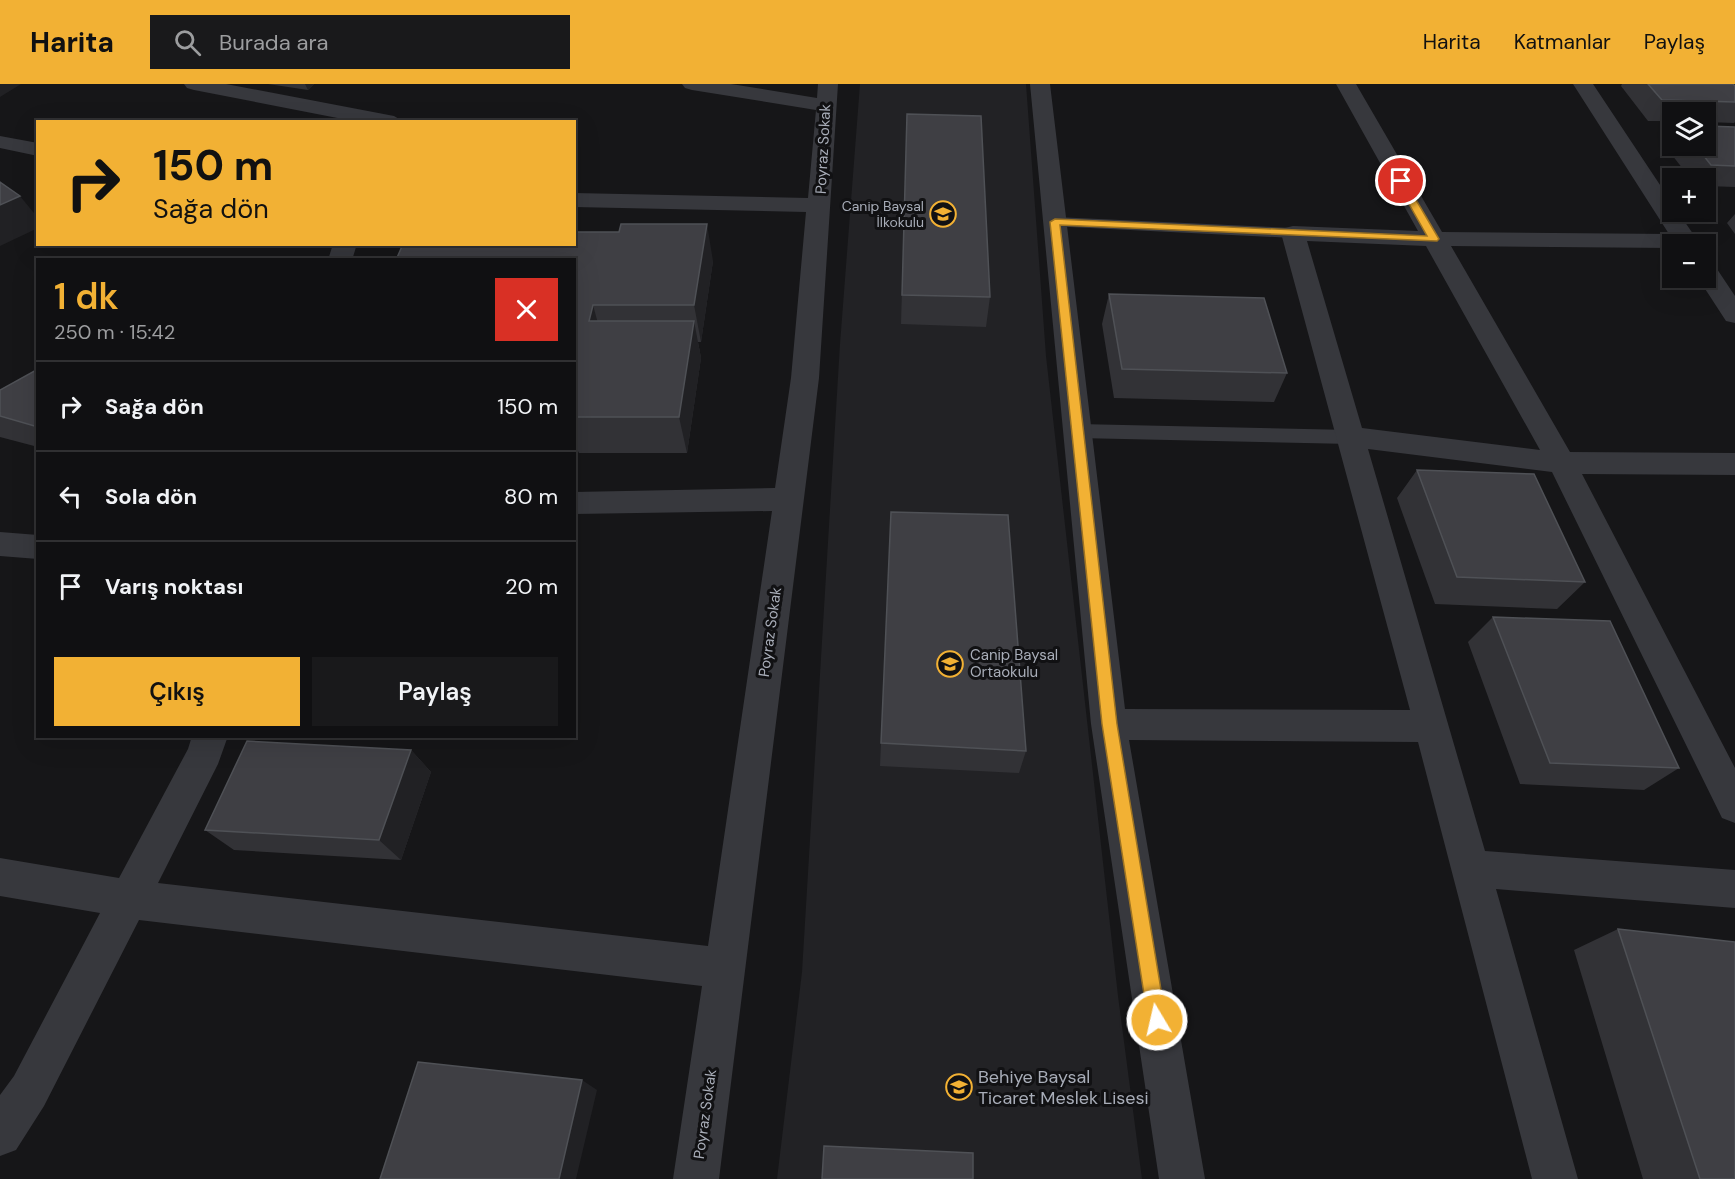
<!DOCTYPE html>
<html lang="tr">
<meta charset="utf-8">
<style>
:root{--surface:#101012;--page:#19191b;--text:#f1f3f6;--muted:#9c9d9f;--line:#303032;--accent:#f2b134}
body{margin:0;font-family:"DM Sans",sans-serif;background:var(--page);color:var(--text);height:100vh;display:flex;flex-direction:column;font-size:22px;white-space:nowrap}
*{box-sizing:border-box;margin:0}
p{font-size:20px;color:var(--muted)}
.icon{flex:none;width:33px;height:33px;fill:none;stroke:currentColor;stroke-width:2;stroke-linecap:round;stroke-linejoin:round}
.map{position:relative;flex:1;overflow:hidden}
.drawer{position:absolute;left:36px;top:174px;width:540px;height:480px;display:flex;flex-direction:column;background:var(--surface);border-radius:0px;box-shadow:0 6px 24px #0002,0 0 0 2px var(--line)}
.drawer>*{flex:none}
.banner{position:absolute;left:36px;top:36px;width:540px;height:126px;border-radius:0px;box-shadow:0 6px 24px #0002,0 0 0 2px var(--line);background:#f2b134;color:#111;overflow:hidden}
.controls{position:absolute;left:1662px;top:18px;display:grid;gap:12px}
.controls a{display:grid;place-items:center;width:54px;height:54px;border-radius:0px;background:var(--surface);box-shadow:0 6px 24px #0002,0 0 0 2px var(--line);font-size:30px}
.pin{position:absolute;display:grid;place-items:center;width:51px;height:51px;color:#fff;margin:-26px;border:3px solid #fff;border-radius:50%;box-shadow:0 2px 6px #0007}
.me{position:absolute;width:66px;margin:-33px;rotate:351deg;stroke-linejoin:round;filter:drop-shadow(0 0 4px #0008)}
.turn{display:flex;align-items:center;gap:21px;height:126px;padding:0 18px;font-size:27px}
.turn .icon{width:78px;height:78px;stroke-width:2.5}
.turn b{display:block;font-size:42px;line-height:51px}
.round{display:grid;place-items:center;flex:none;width:63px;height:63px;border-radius:0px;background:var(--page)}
.overview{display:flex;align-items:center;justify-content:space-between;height:102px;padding:0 18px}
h1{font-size:36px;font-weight:600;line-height:45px;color:var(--accent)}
.action{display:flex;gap:12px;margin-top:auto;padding:12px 18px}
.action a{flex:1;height:69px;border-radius:0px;background:var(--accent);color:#111;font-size:24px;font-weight:600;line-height:69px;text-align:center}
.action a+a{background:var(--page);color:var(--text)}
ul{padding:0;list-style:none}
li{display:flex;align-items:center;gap:18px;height:90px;padding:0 18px;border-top:2px solid var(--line)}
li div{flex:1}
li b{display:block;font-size:22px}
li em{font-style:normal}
header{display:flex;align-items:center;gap:36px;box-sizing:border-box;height:84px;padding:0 30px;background:var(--accent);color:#111}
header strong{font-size:28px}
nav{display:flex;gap:33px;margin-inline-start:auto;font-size:21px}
.search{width:420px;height:54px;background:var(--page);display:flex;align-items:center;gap:15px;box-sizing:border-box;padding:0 21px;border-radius:0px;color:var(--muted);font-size:22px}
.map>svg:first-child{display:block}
.built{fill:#222225}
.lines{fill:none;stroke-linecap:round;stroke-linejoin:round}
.service{fill:#37383d;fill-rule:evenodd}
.minor{fill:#37383d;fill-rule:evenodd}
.wall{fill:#323236}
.shaded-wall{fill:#212124}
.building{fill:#3f3f44;stroke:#4f5156;stroke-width:1.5}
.route{fill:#f2b134;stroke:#9d7322;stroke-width:1.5}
.labels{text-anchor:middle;stroke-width:6;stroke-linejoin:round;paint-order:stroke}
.far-poi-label{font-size:14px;fill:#a8adb8;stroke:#111113;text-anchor:end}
.street-label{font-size:15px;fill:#a8adb8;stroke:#111113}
.poi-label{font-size:15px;fill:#a8adb8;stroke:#111113;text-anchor:start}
.near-poi-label{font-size:18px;fill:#a8adb8;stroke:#111113;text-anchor:start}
</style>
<header>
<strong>Harita</strong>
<div class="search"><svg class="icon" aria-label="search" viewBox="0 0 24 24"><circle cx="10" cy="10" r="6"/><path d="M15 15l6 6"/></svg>Burada ara</div>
<nav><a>Harita</a><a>Katmanlar</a><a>Paylaş</a></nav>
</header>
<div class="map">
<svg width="1735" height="1095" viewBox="0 0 1735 1095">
<rect width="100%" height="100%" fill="#161618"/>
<path class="built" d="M 860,0 L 1026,0 L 1046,272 L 1118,912 L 1142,1095 L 777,1095 L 802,888 L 840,260 Z"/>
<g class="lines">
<path class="service" d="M 1055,133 L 1293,144 L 1302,149 L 1293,154 L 1049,142 L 1046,138 Z
M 1078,340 L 1351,346 L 1358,348 L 1361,353 L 1358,358 L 1351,360 L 1078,354 L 1071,352 L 1068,347 L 1071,342 Z"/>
<path class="minor" d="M 184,0 L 226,0 L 394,32 L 404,38 L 358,38 L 194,6 L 187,4 Z
M 682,0 L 731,0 L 817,14 L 818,0 L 838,0 L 819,294 L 719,1095 L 673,1095 L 702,902 L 139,836 L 44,1022 L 16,1066 L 0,1072 L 0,1011 L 14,992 L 100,829 L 0,812 L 0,774 L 119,794 L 188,665 L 192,652 L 228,652 L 218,680 L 158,799 L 708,862 L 772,427 L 574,430 L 574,408 L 775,404 L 791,294 L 806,128 L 574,123 L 574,109 L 808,114 L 816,26 L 692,6 L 685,4 Z
M 1030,0 L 1050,0 L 1125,625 L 1410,626 L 1281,149 L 1285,144 L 1293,142 L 1418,147 L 1336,0 L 1356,0 L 1442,148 L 1669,150 L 1573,0 L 1593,0 L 1672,119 L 1672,128 L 1678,128 L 1700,160 L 1672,160 L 1672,164 L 1451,162 L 1570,368 L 1735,369 L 1735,391 L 1582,390 L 1735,684 L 1735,739 L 1722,734 L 1552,388 L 1368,365 L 1485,767 L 1735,786 L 1735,824 L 1496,805 L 1578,1095 L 1532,1095 L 1418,658 L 1129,656 L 1205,1095 L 1159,1095 L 1091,640 ZM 1307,157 L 1426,162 L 1540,366 L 1362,344 Z
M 0,52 L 38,59 L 38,72 L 0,64 Z
M 333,160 L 357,160 L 352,176 L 328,176 Z
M 1706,179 L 1715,182 L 1735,212 L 1735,239 L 1726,237 L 1698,194 L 1706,194 Z
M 0,448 L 38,451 L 38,475 L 0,472 Z"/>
</g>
<path class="wall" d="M 268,0 L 314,0 L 308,6 Z
M 1622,0 L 1733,0 L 1735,2 L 1735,38 L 1734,39 L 1706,38 L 1706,28 L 1672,28 L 1672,37 L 1648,37 L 1621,2 Z
M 907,30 L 990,213 L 986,243 L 901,240 Z
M 1735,43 L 1735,103 L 1706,102 L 1706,94 L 1690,94 L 1665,62 L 1672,51 L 1672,62 L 1706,62 Z
M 1735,130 L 1735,150 L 1727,139 Z
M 574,176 L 713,177 L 701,258 L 698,258 L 701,274 L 687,369 L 579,369 L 574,359 Z
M 1109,210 L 1287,289 L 1274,318 L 1114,314 L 1102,240 Z
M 38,285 L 38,363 L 0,353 L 0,306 Z
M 1417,386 L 1585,498 L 1557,525 L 1435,520 L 1397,414 Z
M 1493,533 L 1679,684 L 1644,706 L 1520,700 L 1468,558 Z
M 881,659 L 1026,667 L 1019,689 L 880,682 Z
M 411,666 L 431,688 L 401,776 L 234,766 L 205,746 Z
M 1618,845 L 1735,1095 L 1643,1095 L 1574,866 Z"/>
<path class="shaded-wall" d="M 0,0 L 21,0 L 0,13 Z
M 305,0 L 314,0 L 308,6 Z
M 20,112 L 38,134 L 38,144 L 0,162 L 0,121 Z
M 707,140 L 713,177 L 701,258 L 694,221 Z
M 593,221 L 603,258 L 589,237 Z
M 694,237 L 701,274 L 687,369 L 679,333 Z
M 411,666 L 431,688 L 401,776 L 379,756 Z
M 582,996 L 597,1006 L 576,1095 L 559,1095 Z"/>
<path class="building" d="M 1648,0 L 1733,0 L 1735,2 L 1735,18 L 1662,16 Z
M 907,30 L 981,32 L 990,213 L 902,211 Z
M 1706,42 L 1735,43 L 1735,82 L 1711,81 L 1696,62 L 1706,62 Z
M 0,98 L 20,112 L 0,121 Z
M 621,140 L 707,140 L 694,221 L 593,221 L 589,237 L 694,237 L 679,333 L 574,333 L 574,176 L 396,176 L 403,160 L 574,160 L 574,148 L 619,148 Z
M 1109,210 L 1264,214 L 1287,289 L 1122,285 Z
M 38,285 L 38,343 L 0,332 L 0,306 Z
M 1417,386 L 1534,390 L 1585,498 L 1457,493 Z
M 891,428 L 1008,431 L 1026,667 L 881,659 Z
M 1493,533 L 1610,537 L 1679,684 L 1550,679 Z
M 247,657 L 411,666 L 379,756 L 205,746 Z
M 1618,845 L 1735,858 L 1735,1095 L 1700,1095 Z
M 418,978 L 582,996 L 559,1095 L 380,1095 Z
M 824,1062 L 973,1069 L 973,1095 L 822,1095 Z"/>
<path class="route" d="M 1401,94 L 1405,97 L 1439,155 L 1437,157 L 1060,141 L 1117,640 L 1166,936 L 1163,942 L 1157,944 L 1151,942 L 1148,936 L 1102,640 L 1050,138 L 1055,135 L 1427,152 L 1396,97 Z"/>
<defs>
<g id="school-ring" transform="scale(1.35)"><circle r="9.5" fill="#111113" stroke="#f2b134" stroke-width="1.5"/><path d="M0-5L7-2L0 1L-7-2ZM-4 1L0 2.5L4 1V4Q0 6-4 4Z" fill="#f2b134"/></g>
</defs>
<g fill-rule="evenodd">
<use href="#school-ring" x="943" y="130"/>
<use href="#school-ring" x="950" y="580"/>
<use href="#school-ring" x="959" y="1003"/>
</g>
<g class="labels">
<g class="far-poi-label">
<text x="924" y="127">Canip Baysal<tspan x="924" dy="16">İlkokulu</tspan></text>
</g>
<g class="street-label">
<text transform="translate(823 65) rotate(-87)" y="5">Poyraz Sokak</text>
<text transform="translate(770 548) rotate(-82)" y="5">Poyraz Sokak</text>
<text transform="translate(705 1030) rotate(-82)" y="5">Poyraz Sokak</text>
</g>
<g class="poi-label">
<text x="970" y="576">Canip Baysal<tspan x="970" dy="17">Ortaokulu</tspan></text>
</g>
<g class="near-poi-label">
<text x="978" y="999">Behiye Baysal<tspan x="978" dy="21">Ticaret Meslek Lisesi</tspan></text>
</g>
</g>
</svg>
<div class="controls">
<a><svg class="icon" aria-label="layers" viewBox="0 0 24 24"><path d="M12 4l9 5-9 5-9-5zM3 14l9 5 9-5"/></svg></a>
<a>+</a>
<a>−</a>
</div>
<div class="pin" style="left:1401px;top:97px;background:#d93025"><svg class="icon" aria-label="arrive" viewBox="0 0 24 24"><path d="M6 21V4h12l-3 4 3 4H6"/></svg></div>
<svg class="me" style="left:1157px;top:936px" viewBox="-20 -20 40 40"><circle r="17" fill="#f2b134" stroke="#fff" stroke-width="3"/><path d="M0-11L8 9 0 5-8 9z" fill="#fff"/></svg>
<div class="banner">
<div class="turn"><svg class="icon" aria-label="right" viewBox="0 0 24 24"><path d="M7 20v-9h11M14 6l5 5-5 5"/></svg><div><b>150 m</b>Sağa dön</div></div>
</div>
<section class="drawer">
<div class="overview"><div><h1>1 dk</h1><p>250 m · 15:42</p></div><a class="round" style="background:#d93025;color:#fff"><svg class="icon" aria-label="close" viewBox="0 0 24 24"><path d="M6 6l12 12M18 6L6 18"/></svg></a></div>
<ul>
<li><svg class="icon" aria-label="right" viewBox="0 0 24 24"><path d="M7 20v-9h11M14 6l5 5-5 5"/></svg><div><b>Sağa dön</b></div><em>150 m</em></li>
<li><svg class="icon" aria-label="left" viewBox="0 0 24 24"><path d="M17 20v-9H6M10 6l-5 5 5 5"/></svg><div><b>Sola dön</b></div><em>80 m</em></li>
<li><svg class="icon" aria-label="arrive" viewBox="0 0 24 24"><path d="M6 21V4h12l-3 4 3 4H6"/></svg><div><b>Varış noktası</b></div><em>20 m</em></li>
</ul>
<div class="action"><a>Çıkış</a><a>Paylaş</a></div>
</section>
</div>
